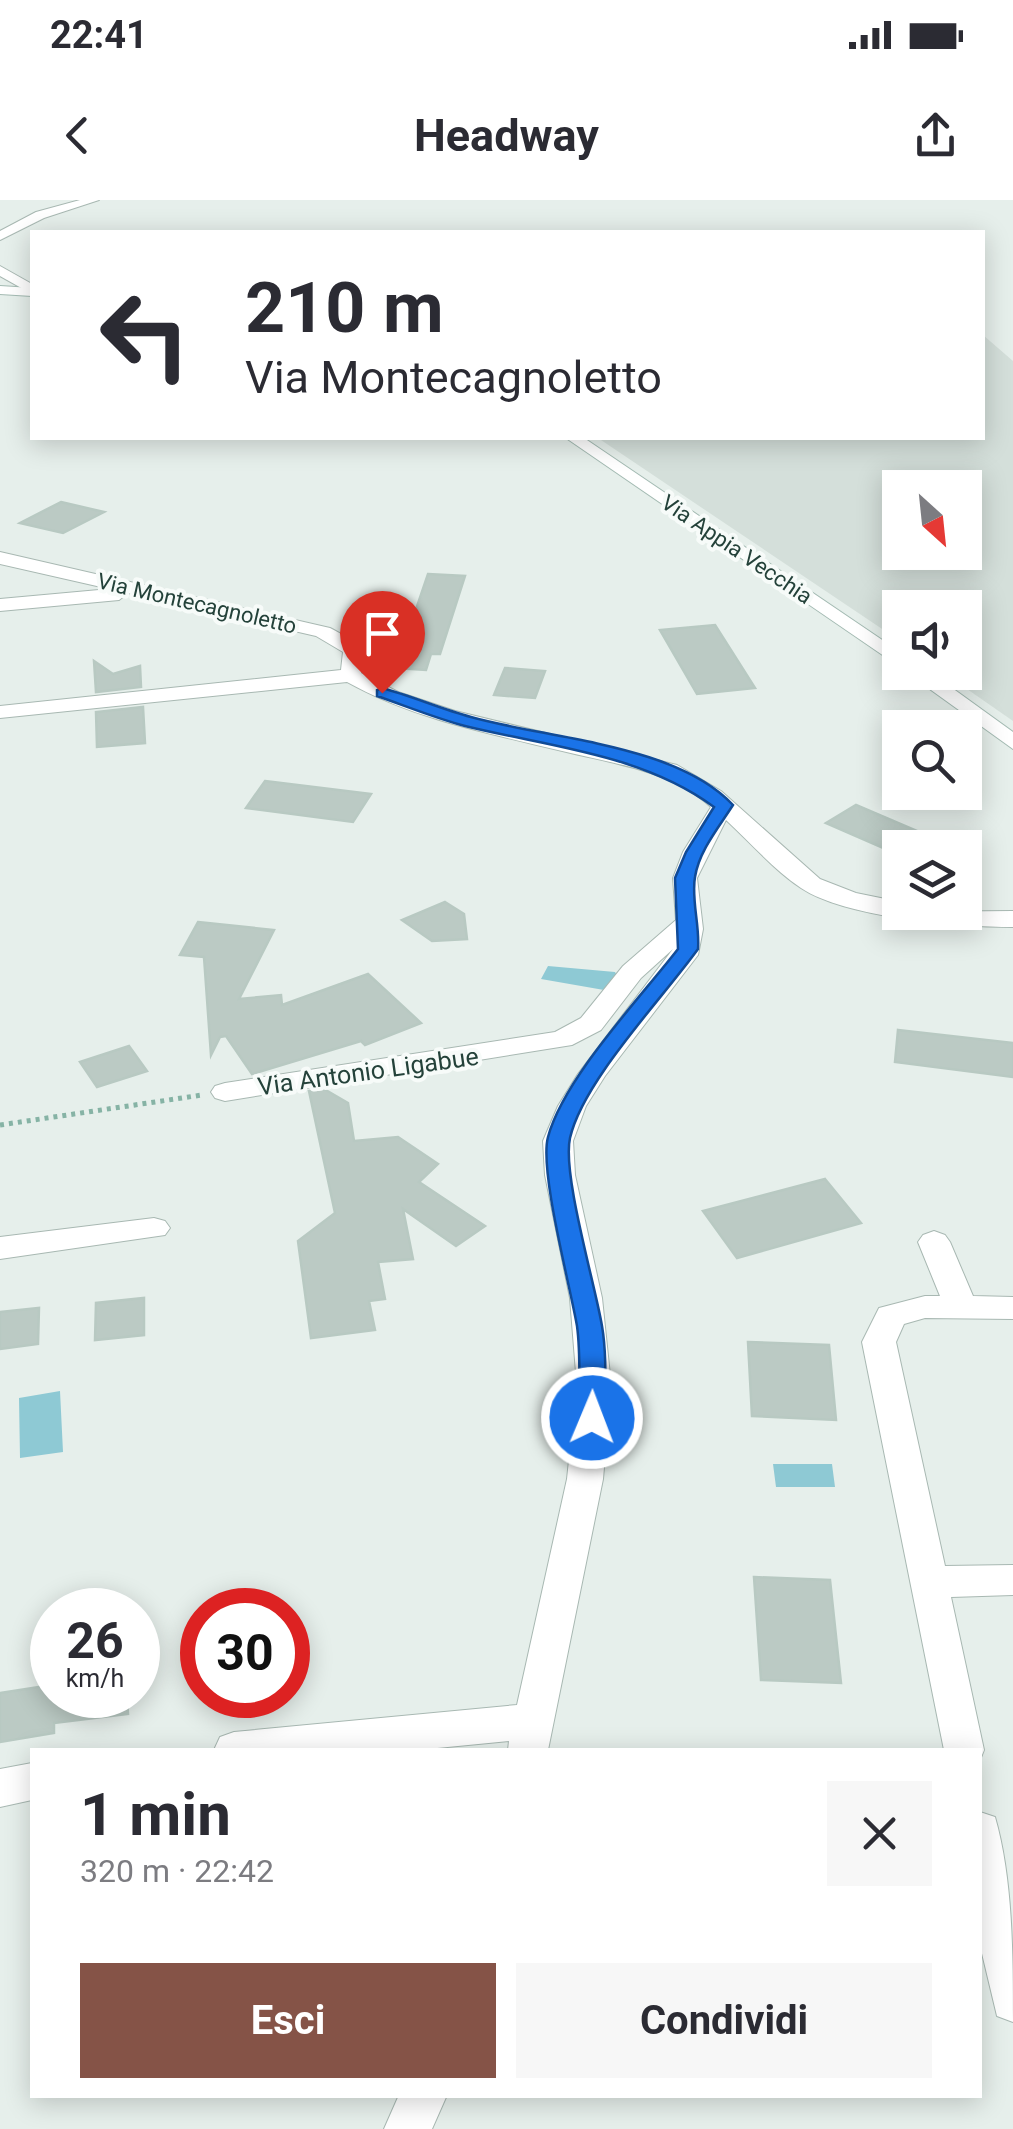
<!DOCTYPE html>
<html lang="it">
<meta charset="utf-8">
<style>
:root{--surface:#fff;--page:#f7f7f7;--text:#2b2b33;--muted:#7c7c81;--accent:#855347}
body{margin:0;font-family:Roboto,sans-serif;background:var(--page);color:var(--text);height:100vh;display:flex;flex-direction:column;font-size:38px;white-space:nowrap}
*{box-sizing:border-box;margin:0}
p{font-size:32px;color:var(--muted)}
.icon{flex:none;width:55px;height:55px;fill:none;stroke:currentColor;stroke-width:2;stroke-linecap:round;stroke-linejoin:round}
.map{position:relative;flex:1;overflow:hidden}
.panel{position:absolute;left:30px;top:1548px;width:952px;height:350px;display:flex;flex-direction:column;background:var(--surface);border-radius:0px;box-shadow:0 5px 25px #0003}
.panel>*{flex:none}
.banner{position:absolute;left:30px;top:30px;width:955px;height:210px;border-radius:0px;box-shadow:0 5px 25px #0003;background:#fff;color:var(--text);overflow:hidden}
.needle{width:65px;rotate:153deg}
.tools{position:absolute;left:882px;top:270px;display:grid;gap:20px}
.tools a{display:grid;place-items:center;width:100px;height:100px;border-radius:0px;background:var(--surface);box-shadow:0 5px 25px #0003;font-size:50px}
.speed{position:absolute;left:30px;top:1388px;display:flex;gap:20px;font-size:50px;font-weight:700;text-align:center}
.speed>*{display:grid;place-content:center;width:130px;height:130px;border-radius:50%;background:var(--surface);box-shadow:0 5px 25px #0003;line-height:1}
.speed small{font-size:25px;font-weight:400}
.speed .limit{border:15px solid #d22;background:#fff;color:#111}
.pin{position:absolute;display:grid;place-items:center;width:85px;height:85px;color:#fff;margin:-102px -42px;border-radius:50% 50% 50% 0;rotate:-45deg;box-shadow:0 0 10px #0007}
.pin .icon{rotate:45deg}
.me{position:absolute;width:110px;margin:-55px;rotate:1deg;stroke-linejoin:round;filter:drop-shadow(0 0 8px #0008)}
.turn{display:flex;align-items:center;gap:35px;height:210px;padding:0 50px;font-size:45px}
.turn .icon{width:130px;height:130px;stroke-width:2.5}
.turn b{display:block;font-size:70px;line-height:85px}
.round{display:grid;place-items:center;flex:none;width:105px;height:105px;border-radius:0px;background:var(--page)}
.summary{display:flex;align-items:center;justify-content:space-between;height:170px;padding:0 50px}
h1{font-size:60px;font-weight:700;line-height:75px}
.button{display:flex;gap:20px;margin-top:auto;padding:20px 50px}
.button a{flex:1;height:115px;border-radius:0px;background:var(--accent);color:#fff;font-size:40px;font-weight:700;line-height:115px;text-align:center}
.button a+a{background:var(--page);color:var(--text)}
.status{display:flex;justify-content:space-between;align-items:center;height:70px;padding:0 50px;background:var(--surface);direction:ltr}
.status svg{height:28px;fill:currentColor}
header{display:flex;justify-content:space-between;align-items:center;height:130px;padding:0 50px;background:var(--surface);font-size:45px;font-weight:700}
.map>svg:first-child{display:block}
.built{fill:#d4dfda;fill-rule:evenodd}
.water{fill:#8ec9d4}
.building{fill:#bbcac4;stroke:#b8c9c2;stroke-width:2.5}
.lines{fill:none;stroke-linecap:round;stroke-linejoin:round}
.minor-casing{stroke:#a8b8b2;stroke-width:2}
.secondary-casing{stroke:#a4bbb3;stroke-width:2}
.path{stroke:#86b3a5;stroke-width:5;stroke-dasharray:4 5;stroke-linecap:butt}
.minor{fill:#fff;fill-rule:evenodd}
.secondary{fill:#fff;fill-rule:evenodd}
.route{fill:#1a73e8;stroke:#114b97;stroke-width:2.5}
.labels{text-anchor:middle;stroke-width:8;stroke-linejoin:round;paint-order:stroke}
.far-street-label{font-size:22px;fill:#24423a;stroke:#f7fbf9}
.street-label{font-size:25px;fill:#24423a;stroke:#f7fbf9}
</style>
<div class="status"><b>22:41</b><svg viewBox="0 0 49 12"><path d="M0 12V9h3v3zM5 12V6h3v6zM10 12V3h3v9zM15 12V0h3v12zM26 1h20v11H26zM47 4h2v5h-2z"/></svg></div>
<header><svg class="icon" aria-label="back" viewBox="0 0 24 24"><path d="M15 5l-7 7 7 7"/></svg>Headway<svg class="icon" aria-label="share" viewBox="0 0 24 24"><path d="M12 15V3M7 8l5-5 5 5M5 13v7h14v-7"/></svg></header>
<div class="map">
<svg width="1013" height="1929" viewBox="0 0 1013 1929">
<rect width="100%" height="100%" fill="#e6efeb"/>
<path class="built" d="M 983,135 L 1013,161 L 1013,521 L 944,473 L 965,472 L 965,408 L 900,408 L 900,441 L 598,238 L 982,238 ZM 900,288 L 965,288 L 965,352 L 900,352 Z"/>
<path class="water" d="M 548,766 L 615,772 L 619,779 L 604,790 L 541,779 Z
M 60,1191 L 63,1252 L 20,1258 L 19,1198 Z
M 773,1264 L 832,1264 L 835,1287 L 776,1287 Z"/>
<path class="building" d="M 61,302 L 104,312 L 63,333 L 20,323 Z
M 428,374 L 465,376 L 440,454 L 431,454 L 426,470 L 396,468 Z
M 715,425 L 755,488 L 697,494 L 660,430 Z
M 94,461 L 113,474 L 140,466 L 141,487 L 96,492 Z
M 505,468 L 545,471 L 535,498 L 494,495 Z
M 143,507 L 145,543 L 97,547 L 96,512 Z
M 265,581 L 371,594 L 353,622 L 246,608 Z
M 856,605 L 917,631 L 888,650 L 826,623 Z
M 445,702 L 464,714 L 467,739 L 432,741 L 402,720 Z
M 198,722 L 274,730 L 239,799 L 281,795 L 282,805 L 368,774 L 421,823 L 365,845 L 361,841 L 252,874 L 226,836 L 220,837 L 211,855 L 204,757 L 180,755 Z
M 898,830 L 1013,843 L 1013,877 L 895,862 Z
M 129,846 L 147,871 L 97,887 L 80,862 Z
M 324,889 L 348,903 L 354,941 L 398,937 L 438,964 L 419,982 L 485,1026 L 456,1046 L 403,1009 L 413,1059 L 378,1062 L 385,1099 L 369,1101 L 375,1130 L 311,1138 L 298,1041 L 335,1013 L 309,891 Z
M 825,979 L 861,1023 L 737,1058 L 703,1011 Z
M 144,1098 L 144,1135 L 95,1140 L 96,1103 Z
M 39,1108 L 38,1144 L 0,1149 L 0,1112 Z
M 748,1142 L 829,1145 L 836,1220 L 752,1216 Z
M 754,1377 L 830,1380 L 841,1483 L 761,1480 Z
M 52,1485 L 52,1495 L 127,1495 L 128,1514 L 54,1523 L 54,1533 L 0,1542 L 0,1493 Z"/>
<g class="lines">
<g class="minor-casing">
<path id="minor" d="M 80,0 L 99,0 L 44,18 L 0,40 L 0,31 L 36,12 Z
M 0,66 L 32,84 L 32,94 L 0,76 Z
M 0,352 L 330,428 C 352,440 369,445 361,473 L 398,492 L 455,511 L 677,565 L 721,591 L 820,679 L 856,693 L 900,702 L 900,712 L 1013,711 L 1013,727 C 960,727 846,718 801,688 C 774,670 750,642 726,620 L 697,678 L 703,729 L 698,755 L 605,876 L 586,906 L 573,941 L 575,975 L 602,1098 L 611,1185 L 603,1279 L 548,1550 L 508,1550 L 509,1541 L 417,1550 L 214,1550 L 220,1537 L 234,1532 L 517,1505 L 567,1279 L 577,1185 L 570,1098 L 545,975 L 543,941 L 558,906 L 578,874 L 673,749 L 641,778 L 601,830 L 572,845 L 225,901 L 215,898 L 211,892 L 215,886 L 225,883 L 555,832 L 581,818 L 623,766 L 676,720 L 673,678 L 683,652 L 711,607 C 674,573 623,565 575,554 C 498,535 417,521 347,482 L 0,518 L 0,506 L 341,470 L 343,452 L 316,436 L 128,393 L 119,400 L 0,411 L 0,399 L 110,389 L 0,364 Z
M 154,1018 L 165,1021 L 170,1028 L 165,1035 L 0,1059 L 0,1037 Z
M 934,1031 L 945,1035 L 950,1042 L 973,1096 L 1013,1097 L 1013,1119 L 925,1118 L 904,1124 L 896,1142 L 945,1366 L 1013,1365 L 1013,1395 L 951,1397 L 984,1550 L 980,1560 L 980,1550 L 944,1550 L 862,1142 L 879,1108 L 925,1096 L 940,1096 L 918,1042 L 923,1035 Z
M 32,1563 L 32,1600 L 0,1607 L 0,1569 Z
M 980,1612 L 995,1617 C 1013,1679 1013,1756 1013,1822 L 997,1816 L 980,1745 Z
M 399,1895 L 447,1895 L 432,1929 L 384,1929 Z"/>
</g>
<g class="secondary-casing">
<path id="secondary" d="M 0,86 L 32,88 L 32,96 L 0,94 Z
M 566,238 L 584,238 L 900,452 L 900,467 Z
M 906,472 L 930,472 L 1013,532 L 1013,549 Z"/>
</g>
<path class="path" d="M 0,925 L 202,895"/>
<use href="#minor" class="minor"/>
<use href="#secondary" class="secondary"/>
</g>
<path class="route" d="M 382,488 C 412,496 441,509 471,517 C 549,539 676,544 733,605 C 719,627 699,651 695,677 C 691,699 700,726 698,749 C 662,799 583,881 570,938 C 562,974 595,1084 602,1126 C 607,1155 605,1188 605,1218 L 602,1224 L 583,1224 L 579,1218 C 579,1188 581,1155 577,1126 C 570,1085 539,970 548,937 C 564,878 640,798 678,749 L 675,678 L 686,652 L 714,607 C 642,554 550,547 465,526 C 435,518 406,506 377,496 L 377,490 Z"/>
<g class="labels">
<g class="far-street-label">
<text transform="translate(737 349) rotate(34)" y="8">Via Appia Vecchia</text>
<text transform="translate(197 403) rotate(13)" y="8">Via Montecagnoletto</text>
</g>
<g class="street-label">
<text transform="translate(368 871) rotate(-8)" y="9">Via Antonio Ligabue</text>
</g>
</g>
</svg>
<div class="tools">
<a><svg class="needle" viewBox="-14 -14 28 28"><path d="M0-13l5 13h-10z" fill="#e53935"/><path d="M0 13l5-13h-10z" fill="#7c7c81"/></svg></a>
<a><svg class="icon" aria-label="sound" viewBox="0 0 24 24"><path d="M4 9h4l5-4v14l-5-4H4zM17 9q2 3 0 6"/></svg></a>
<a><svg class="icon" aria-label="search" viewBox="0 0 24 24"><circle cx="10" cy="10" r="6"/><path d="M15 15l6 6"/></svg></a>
<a><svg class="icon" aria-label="layers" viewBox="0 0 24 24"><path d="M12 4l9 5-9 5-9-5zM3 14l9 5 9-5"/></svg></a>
</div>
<div class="speed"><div>26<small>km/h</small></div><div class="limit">30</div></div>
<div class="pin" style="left:382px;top:493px;background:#d93025"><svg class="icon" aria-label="arrive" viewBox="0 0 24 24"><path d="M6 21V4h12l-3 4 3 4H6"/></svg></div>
<svg class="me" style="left:592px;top:1218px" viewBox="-20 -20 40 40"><circle r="17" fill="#1a73e8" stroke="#fff" stroke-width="3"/><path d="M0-11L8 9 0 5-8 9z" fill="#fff"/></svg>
<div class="banner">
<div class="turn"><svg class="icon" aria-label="left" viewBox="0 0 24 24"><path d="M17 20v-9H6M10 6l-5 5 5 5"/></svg><div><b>210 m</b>Via Montecagnoletto</div></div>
</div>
<section class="panel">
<div class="summary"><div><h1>1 min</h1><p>320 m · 22:42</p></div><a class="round"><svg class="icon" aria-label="close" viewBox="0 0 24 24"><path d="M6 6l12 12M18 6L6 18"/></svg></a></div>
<div class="button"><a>Esci</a><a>Condividi</a></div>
</section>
</div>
